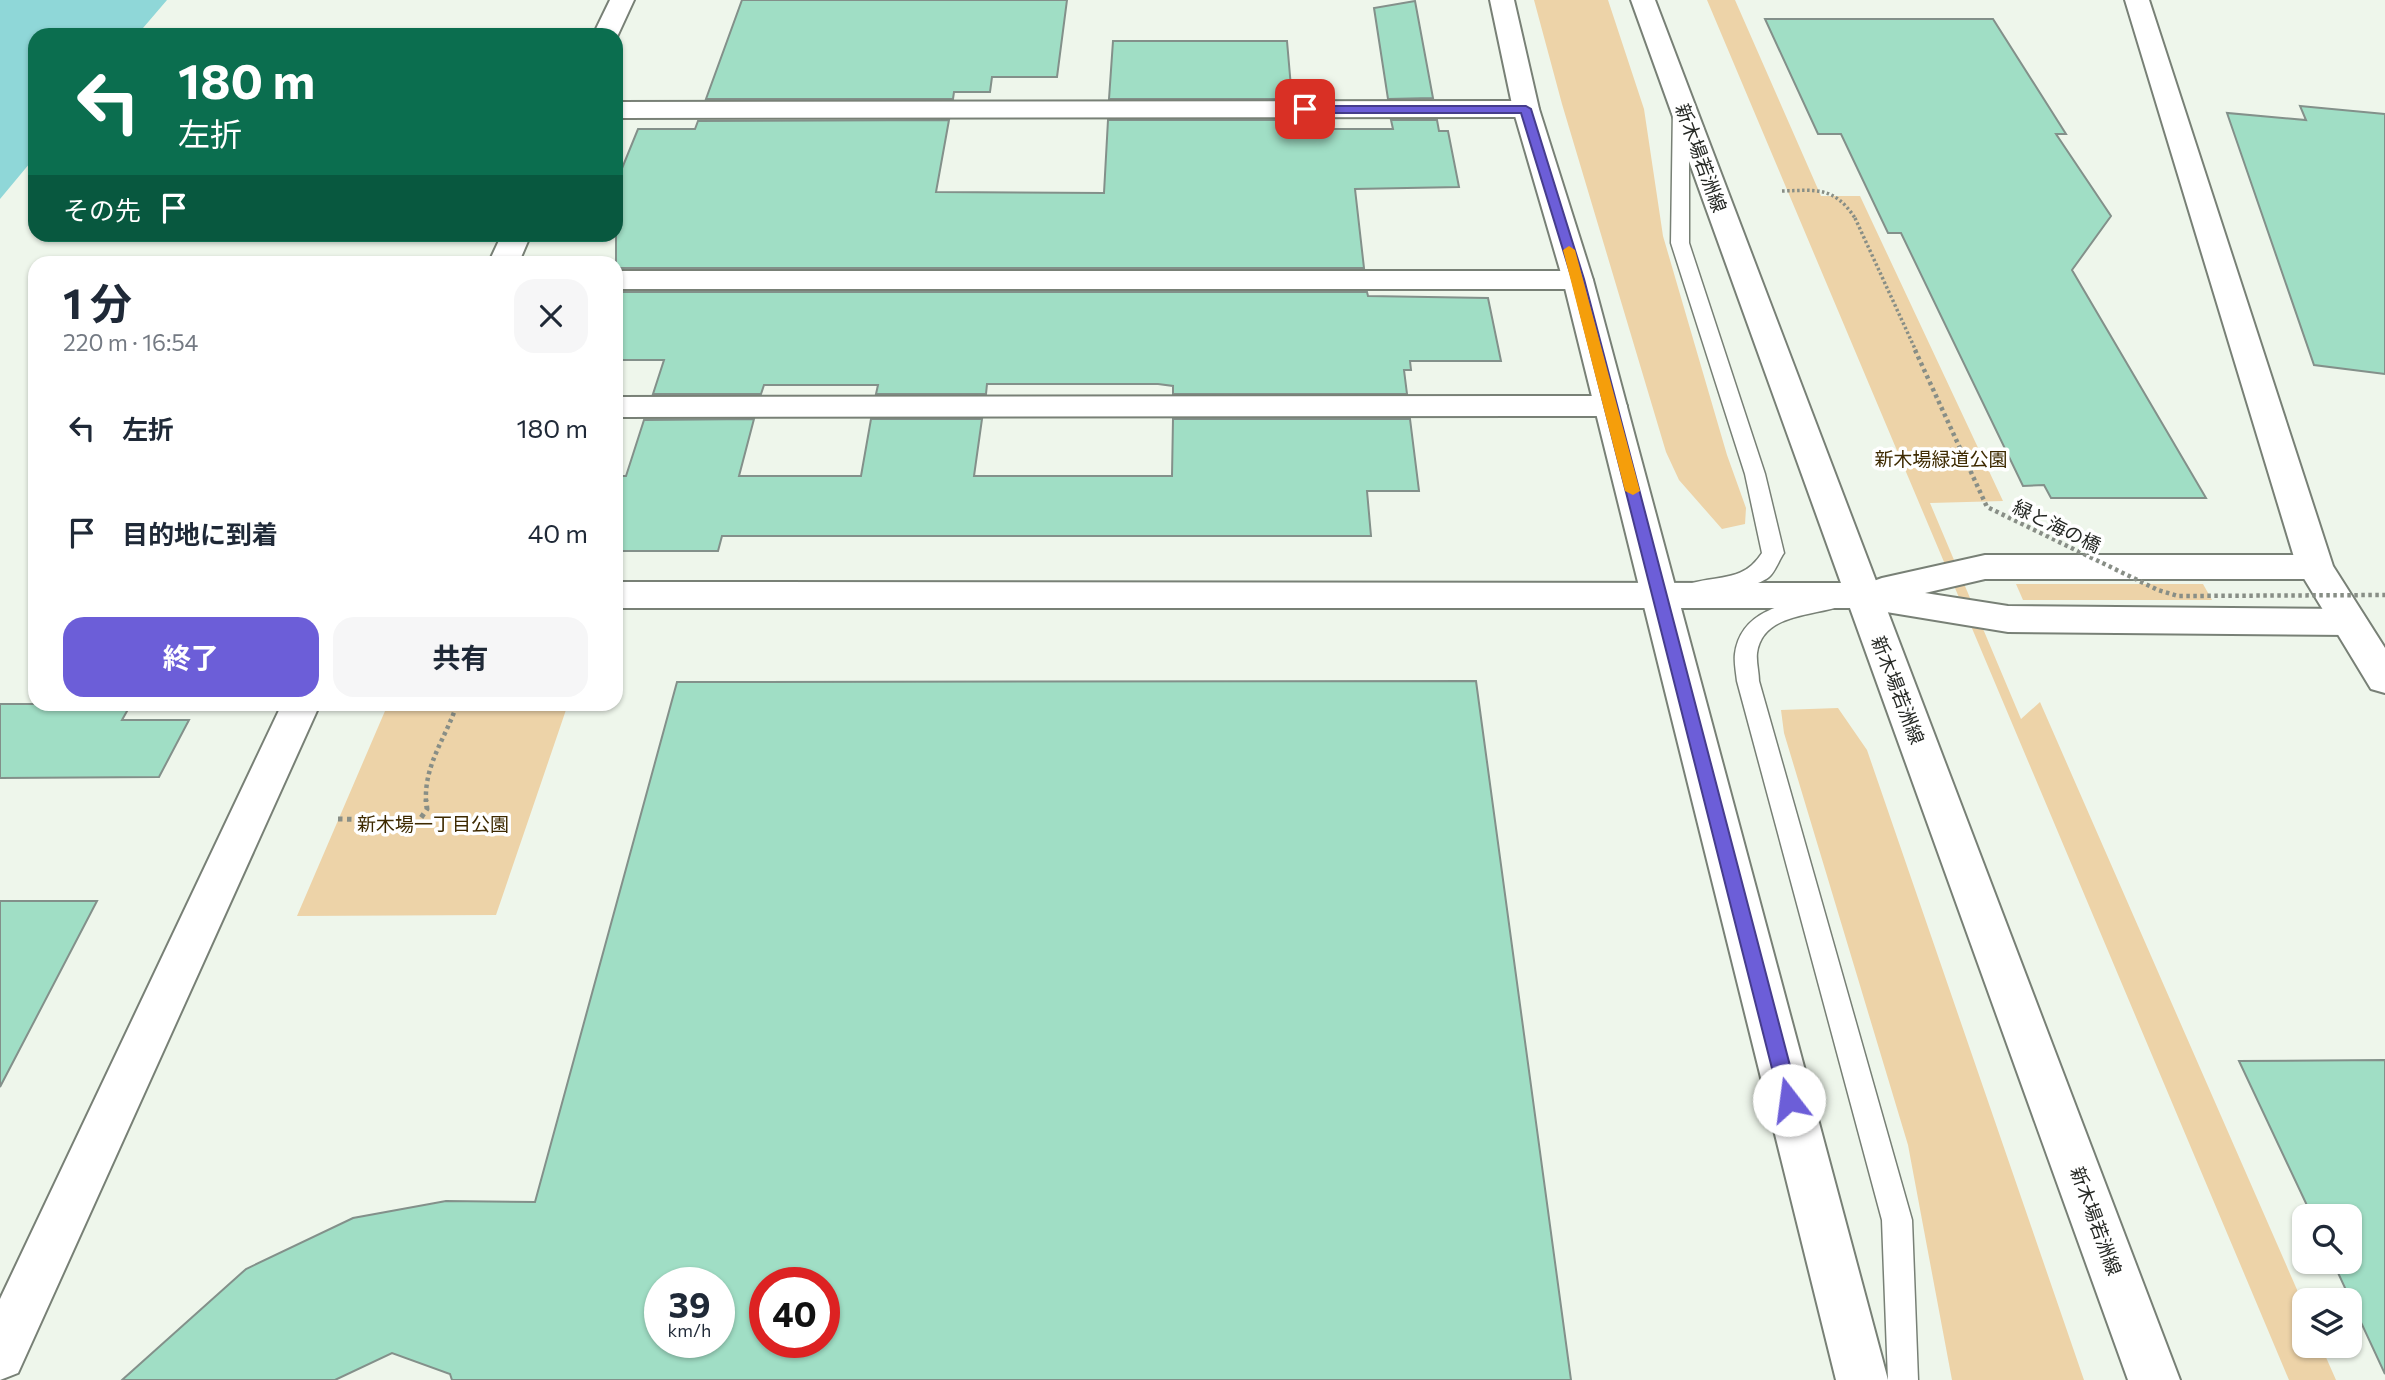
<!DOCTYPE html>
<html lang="ja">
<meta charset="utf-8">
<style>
:root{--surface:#fff;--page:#f6f6f7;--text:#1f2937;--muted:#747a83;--accent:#6c5ed8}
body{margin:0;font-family:Commissioner,"Noto Sans JP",sans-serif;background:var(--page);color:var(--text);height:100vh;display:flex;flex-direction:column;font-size:26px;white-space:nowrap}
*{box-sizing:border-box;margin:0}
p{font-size:23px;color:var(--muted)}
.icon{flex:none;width:38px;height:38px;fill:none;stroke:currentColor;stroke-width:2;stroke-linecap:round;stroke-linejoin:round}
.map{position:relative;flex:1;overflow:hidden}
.panel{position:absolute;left:28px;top:256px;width:595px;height:455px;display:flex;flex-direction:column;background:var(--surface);border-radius:21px;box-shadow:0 2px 5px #0004}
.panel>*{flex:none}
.banner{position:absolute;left:28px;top:28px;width:595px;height:214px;border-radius:21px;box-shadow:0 2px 5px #0004;background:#0b6e4f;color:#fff;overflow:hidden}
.buttons{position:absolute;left:2292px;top:1204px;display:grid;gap:14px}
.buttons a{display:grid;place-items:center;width:70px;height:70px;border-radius:14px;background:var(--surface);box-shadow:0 2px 5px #0004;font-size:35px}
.speed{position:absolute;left:644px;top:1267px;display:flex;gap:14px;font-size:35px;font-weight:700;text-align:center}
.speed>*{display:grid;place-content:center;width:91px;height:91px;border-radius:50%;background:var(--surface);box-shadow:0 2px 5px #0004;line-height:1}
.speed small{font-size:18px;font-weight:400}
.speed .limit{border:10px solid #d22;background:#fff;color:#111}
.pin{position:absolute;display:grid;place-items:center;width:60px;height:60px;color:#fff;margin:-30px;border-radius:14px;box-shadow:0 4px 10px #0006}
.me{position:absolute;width:77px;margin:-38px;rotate:345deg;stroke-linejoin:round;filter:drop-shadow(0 0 5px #0008)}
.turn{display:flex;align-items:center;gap:24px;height:147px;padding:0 35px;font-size:32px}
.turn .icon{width:91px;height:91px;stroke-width:2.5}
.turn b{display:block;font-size:49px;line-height:60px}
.then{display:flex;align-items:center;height:66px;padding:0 35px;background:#0003;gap:14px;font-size:26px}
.round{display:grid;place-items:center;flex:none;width:74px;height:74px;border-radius:21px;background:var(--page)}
.overview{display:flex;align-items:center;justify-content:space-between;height:119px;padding:0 35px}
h1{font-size:42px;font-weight:700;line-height:52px}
.cta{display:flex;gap:14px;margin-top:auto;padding:14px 35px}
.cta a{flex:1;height:80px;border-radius:21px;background:var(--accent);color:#fff;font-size:28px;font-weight:700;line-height:80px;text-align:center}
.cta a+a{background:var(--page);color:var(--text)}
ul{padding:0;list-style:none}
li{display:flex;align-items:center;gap:21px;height:105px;padding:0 35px}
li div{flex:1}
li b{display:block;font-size:26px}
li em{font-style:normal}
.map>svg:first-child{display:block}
.green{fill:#edd3a8}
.water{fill:#8fd7d8}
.building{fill:#a0dec5;stroke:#83908a;stroke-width:2;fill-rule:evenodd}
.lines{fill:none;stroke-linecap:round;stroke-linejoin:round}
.lane-casing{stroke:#788076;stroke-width:3}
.street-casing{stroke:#788076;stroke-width:4}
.secondary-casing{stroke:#788076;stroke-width:4}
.path-far2{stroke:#888e86;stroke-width:3.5;stroke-dasharray:2.5 2.5;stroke-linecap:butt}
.path-far1{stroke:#888e86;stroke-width:4.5;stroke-dasharray:3.5 3.5;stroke-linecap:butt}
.path{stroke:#888e86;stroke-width:5;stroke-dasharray:4.5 4.5;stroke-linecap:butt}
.lane{fill:#fff;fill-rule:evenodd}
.street{fill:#fff;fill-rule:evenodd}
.secondary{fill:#fff;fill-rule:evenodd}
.path-bridge-far1{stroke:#888e86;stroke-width:3.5;stroke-dasharray:2.5 2.5;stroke-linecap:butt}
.path-bridge{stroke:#888e86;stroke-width:4.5;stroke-dasharray:3.5 3.5;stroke-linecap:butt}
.route{fill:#6c5ed8;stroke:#463d8c;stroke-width:2}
.slow{fill:#f59e0b}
.labels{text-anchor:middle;stroke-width:7;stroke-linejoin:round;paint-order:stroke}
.street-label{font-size:19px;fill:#262925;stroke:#fff}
.park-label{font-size:19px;fill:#3e2a01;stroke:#fff}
</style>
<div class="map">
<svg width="2385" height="1380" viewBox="0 0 2385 1380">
<rect width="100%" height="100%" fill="#eef6eb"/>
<path class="green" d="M 1534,0 L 1608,0 L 1644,109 L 1663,236 L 1727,455 L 1746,508 L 1745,524 L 1722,529 L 1679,480 L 1666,452 L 1562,104 Z
M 1707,0 L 1735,0 L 1821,196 L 1860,196 L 2003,501 L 1930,503 L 2021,719 L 2040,702 L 2305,1308 L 2305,1346 L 2321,1346 L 2336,1380 L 2289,1380 Z
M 2016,584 L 2203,584 L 2212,600 L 2023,600 Z
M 388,704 L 568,704 L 496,915 L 297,916 Z
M 1838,708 L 1867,750 L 2084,1380 L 1952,1380 L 1908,1145 L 1784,733 L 1781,710 Z"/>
<path class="water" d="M 0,0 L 167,0 L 137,35 L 35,35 L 35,157 L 0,199 Z"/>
<path class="building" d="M 742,0 L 1067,0 L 1057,77 L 992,77 L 990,92 L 954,92 L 953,99 L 706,99 Z
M 1415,1 L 1433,98 L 1388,99 L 1374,8 Z
M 1765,19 L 1993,19 L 2066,134 L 2056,134 L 2111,216 L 2072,270 L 2206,498 L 2051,498 L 2044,485 L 2023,486 L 1901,233 L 1888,233 L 1841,134 L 1818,134 Z
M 1113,41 L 1287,41 L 1292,99 L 1109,99 Z
M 2300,106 L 2385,114 L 2385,374 L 2314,365 L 2227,113 L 2306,120 Z
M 949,120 L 936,192 L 1104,193 L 1108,120 L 1294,120 L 1294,129 L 1393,129 L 1391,120 L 1437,120 L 1439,131 L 1448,131 L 1459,187 L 1355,189 L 1364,268 L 616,268 L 616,183 L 638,129 L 695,129 L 698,121 Z
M 616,292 L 1367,292 L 1368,296 L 1488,298 L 1501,361 L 1410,361 L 1411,370 L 1404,370 L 1407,394 L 1173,394 L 1173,386 L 1158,384 L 987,384 L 986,394 L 876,394 L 878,385 L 764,385 L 761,394 L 653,394 L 664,360 L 616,360 Z
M 754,419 L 739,476 L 861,476 L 871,419 L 982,419 L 974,476 L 1172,476 L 1173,419 L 1410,419 L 1419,491 L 1367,491 L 1371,536 L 722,536 L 718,551 L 616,551 L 616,476 L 626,476 L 644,420 Z
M 1476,681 L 1571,1380 L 452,1380 L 450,1374 L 392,1353 L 335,1380 L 122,1380 L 246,1269 L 353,1218 L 446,1201 L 535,1202 L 677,682 ZM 660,1283 L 719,1283 L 719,1342 L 660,1342 ZM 765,1283 L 824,1283 L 824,1342 L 765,1342 Z
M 0,704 L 131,704 L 122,720 L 189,720 L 159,777 L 0,778 Z
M 0,901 L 97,901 L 0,1087 Z
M 2385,1060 L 2385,1374 L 2333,1262 L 2350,1262 L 2350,1216 L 2312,1216 L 2239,1061 Z"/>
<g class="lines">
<g class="lane-casing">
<path id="lane" d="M 1681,101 L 1689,106 L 1689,243 L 1765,474 L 1784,553 C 1779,560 1775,572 1769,577 C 1756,588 1707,597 1692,593 L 1689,588 L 1692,583 C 1722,575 1744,581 1762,553 L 1745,474 L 1671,243 L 1673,106 Z
M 1830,595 L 1838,597 L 1841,602 L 1838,607 C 1809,616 1762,615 1757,653 C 1756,662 1759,672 1759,681 L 1912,1220 L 1918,1380 L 1888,1380 L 1882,1220 L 1737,681 C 1736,672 1734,662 1735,654 C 1741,607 1793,602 1830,595 Z"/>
</g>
<g class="street-casing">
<path id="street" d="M 1526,101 L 1535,103 L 1539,109 L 1535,115 L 1526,117 L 616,118 L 616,102 Z
M 616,271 L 1578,271 L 1589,274 L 1593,280 L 1589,286 L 1578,289 L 616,289 Z
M 1611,396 L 1623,399 L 1627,406 L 1623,413 L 1611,416 L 616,417 L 616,397 Z
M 1985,555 L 2315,555 L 2328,558 L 2333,567 L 2328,576 L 2315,579 L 1985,579 L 1925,593 L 2008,606 L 2349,609 L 2362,613 L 2368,622 L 2362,631 L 2349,635 L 2008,632 L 1862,608 L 616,608 L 616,582 L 1868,583 L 1882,578 Z"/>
</g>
<g class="secondary-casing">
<path id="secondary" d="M 610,0 L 634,0 L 616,39 L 616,35 L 593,35 Z
M 1490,0 L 1514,0 L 1539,109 L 1593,280 L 1888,1380 L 1836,1380 L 1563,280 L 1513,109 Z
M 1631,0 L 1655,0 L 2180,1380 L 2128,1380 Z
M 2125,0 L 2149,0 L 2333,566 L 2385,648 L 2385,693 L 2371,689 L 2297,567 Z
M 502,234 L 531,234 L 519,262 L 489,262 Z
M 282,704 L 320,704 L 18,1373 L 0,1380 L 0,1299 Z"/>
</g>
<path class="path-far2" d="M 1782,191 C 1816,190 1834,186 1855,218"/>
<path class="path-far1" d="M 426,802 C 424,764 446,738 457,704"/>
<path class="path" d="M 338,819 L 389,820 L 414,828 L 427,809 L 426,800"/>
<use href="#lane" class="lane"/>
<use href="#street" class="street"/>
<use href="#secondary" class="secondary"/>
<path class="path-bridge-far1" d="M 1855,218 L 1916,351"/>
<path class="path-bridge" d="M 1915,350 L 1987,507 L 2158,590 L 2178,596 L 2385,595"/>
</g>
<path class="route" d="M 1526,106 L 1531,109 L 1584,279 L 1799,1100 L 1796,1106 L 1789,1108 L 1782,1106 L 1780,1100 L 1572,279 L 1521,113 L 1305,113 L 1300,109 L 1305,106 Z"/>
<path class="slow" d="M 1569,246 L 1575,250 L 1640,491 L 1633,495 L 1625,491 L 1563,250 Z"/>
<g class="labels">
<g class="street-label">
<text transform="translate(1701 158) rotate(70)" y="7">新木場若洲線</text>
<text transform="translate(2057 526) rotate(26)" y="7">緑と海の橋</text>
<text transform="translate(1898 690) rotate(69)" y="7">新木場若洲線</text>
<text transform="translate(2096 1221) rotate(70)" y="7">新木場若洲線</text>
</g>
<g class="park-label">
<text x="1941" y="466">新木場緑道公園</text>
<text x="433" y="831">新木場一丁目公園</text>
</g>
</g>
</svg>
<div class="buttons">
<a><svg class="icon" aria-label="search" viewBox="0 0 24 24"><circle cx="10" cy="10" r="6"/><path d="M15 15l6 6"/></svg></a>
<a><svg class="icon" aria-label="layers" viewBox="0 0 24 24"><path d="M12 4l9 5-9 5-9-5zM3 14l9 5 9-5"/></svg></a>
</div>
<div class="speed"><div>39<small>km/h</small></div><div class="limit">40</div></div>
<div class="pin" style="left:1305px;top:109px;background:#d93025"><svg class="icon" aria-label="arrive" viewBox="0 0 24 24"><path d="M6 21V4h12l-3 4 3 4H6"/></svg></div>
<svg class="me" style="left:1789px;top:1100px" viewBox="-20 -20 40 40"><circle r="19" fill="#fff"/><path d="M0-13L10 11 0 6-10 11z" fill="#6c5ed8"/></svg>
<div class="banner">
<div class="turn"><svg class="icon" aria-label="left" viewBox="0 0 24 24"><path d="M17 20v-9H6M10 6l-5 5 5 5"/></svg><div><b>180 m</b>左折</div></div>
<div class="then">その先<svg class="icon" aria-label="arrive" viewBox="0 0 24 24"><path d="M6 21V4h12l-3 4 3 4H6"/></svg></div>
</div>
<section class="panel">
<div class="overview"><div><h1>1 分</h1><p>220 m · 16:54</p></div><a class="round"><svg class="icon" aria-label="close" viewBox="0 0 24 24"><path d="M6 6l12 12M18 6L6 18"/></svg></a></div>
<ul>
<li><svg class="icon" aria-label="left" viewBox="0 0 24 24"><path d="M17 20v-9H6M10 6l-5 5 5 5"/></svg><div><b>左折</b></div><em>180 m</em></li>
<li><svg class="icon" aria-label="arrive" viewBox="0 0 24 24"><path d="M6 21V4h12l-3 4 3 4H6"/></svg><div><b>目的地に到着</b></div><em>40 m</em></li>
</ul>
<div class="cta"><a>終了</a><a>共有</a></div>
</section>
</div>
